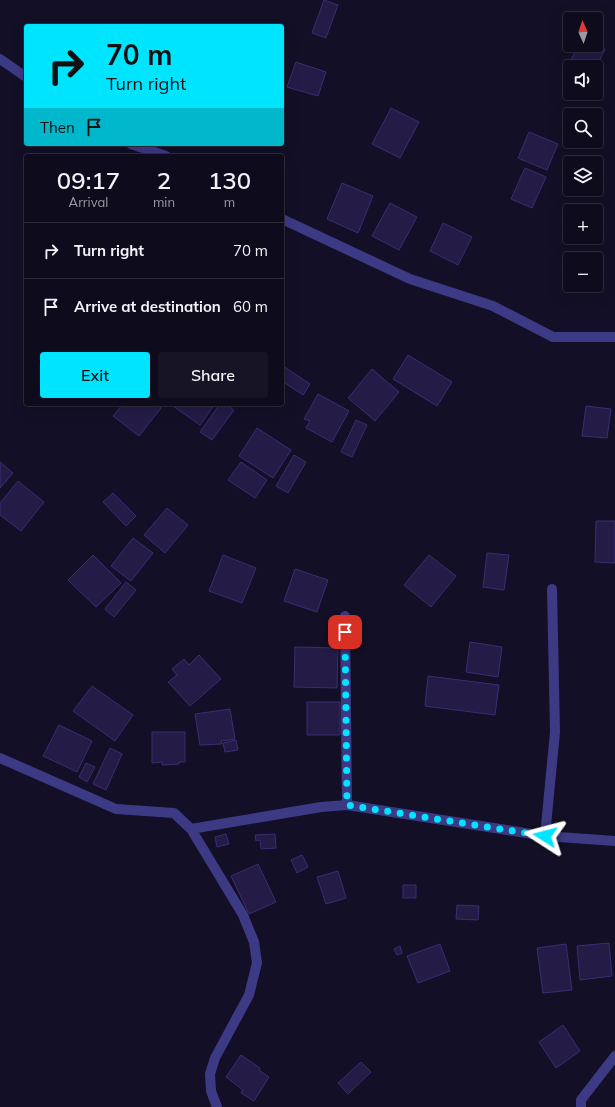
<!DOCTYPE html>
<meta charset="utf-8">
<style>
:root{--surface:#0e0b1c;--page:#171425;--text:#f1f3f6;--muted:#9b9ba3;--line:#2e2b3b;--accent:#00e5ff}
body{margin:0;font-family:Mulish,sans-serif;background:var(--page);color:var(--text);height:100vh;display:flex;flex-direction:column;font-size:15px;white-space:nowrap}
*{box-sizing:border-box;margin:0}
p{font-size:13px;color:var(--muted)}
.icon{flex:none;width:22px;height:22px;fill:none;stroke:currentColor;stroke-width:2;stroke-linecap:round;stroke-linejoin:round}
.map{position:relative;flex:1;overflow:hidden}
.panel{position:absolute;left:24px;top:154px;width:260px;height:252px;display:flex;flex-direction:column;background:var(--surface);border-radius:4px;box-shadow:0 4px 16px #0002,0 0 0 1px var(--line)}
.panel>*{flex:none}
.hud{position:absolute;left:24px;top:24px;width:260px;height:122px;border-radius:4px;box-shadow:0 4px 16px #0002,0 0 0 1px var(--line);background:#00e5ff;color:#111;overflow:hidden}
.needle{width:26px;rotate:357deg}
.tools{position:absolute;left:563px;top:12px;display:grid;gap:8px}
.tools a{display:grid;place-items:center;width:40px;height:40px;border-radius:4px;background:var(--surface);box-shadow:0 4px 16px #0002,0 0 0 1px var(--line);font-size:20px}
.pin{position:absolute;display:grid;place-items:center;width:34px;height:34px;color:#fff;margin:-17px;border-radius:8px;box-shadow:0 2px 6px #0006}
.me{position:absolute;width:44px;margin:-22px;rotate:279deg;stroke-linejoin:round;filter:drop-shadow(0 0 3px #0008)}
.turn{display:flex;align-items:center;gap:14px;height:84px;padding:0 16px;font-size:18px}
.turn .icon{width:52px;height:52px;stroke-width:2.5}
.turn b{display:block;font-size:28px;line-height:34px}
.then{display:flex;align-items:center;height:38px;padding:0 16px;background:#0003;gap:8px;font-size:15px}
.eta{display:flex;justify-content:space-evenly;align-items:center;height:68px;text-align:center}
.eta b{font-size:24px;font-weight:600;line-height:28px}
.primary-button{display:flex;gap:8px;margin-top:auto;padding:8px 16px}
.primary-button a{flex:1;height:46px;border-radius:4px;background:var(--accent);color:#111;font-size:16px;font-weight:600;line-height:46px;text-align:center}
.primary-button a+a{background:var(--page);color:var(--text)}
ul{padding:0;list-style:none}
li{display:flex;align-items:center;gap:12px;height:56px;padding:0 16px;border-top:1px solid var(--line)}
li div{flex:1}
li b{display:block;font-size:15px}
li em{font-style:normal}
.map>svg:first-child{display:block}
.building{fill:#241b47;stroke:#3b2d73}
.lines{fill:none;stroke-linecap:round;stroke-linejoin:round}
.street{stroke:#3d3a85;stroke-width:10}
.route{stroke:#00e5ff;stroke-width:7;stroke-dasharray:0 12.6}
</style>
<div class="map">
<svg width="615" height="1107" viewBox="0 0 615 1107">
<rect width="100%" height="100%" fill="#130f26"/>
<path class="building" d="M 324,0 L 338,5 L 326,38 L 312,33 Z
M 578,45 L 596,45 L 605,49 L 596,67 L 586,67 L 571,60 Z
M 296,62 L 326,72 L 318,96 L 287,87 Z
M 391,108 L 419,122 L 400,158 L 372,144 Z
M 529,132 L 558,144 L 547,170 L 518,158 Z
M 525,168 L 546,177 L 532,208 L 511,199 Z
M 342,183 L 373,196 L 358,233 L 327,219 Z
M 390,203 L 417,217 L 399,250 L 372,236 Z
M 443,223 L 472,237 L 458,265 L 430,251 Z
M 408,355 L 452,382 L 437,406 L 393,379 Z
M 283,366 L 310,384 L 303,395 L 282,381 Z
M 372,369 L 399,392 L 375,421 L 348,398 Z
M 318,394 L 349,411 L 332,442 L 306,428 L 310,421 L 304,419 Z
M 123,404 L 155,404 L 161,408 L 139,436 L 113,416 Z
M 174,404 L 215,404 L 200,425 L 173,406 Z
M 220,404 L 225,404 L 234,410 L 212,440 L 200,432 Z
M 586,406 L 611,409 L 607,438 L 582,436 Z
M 356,420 L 367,425 L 352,457 L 341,452 Z
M 257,428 L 291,450 L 273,478 L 239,456 Z
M 294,455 L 306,462 L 288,493 L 276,486 Z
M 0,462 L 13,473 L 0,488 Z
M 241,462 L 267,480 L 255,498 L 228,480 Z
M 18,481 L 44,502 L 21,531 L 0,515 L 0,503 Z
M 113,493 L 136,516 L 126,526 L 103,502 Z
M 167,508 L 188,525 L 165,553 L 144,535 Z
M 596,521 L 615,521 L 615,563 L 595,562 Z
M 133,538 L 153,553 L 131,581 L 111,566 Z
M 487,553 L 509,555 L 504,590 L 483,587 Z
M 93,555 L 121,583 L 96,607 L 68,580 Z
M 223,555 L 256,568 L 242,603 L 209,591 Z
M 429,555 L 456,576 L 431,607 L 404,585 Z
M 295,569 L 328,580 L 317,612 L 284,601 Z
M 126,582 L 136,590 L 114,617 L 105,609 Z
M 470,642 L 502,647 L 498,677 L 466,672 Z
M 295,647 L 338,648 L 337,688 L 294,687 Z
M 199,655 L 221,679 L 190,706 L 168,682 L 177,675 L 172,669 L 184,659 L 189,665 Z
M 428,676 L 499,685 L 495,715 L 425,706 Z
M 92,686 L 133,715 L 115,741 L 73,711 Z
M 307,702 L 340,702 L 340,735 L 307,735 Z
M 230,709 L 235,739 L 221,741 L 222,744 L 200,745 L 195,714 Z
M 59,725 L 92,741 L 77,772 L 43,756 Z
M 152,732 L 185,732 L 185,762 L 179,762 L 179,764 L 162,765 L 162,762 L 152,763 Z
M 236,740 L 238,750 L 225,752 L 223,743 Z
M 110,748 L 122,754 L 106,790 L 93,784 Z
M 86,763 L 95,767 L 87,782 L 79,777 Z
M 226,834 L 229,844 L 217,847 L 215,837 Z
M 275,834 L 276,848 L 261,849 L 260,840 L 256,841 L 255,835 Z
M 302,855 L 308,867 L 297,873 L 291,860 Z
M 258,864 L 276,902 L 249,914 L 231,876 Z
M 338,871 L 346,898 L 326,904 L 317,877 Z
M 403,885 L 416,885 L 416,898 L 403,898 Z
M 457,905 L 479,906 L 478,920 L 456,919 Z
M 609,943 L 612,976 L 580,980 L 577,946 Z
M 440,944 L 450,971 L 418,983 L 407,956 Z
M 566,944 L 572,990 L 543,993 L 537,948 Z
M 400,946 L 402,953 L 397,955 L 394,949 Z
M 563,1025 L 580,1051 L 556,1068 L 539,1042 Z
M 241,1055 L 260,1068 L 259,1070 L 269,1077 L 254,1101 L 241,1093 L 243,1090 L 226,1077 Z
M 361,1062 L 371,1072 L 348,1094 L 338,1083 Z"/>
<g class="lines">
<path class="street" d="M 0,59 L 26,77
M 131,144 L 166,156
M 282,219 L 410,279 L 493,306 L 553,337 L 615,337
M 345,616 L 347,805
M 0,758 L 116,809 L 174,813 L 191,829 L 243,915 L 254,942 L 257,963 L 249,995 L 215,1058 L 210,1074 L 211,1091 L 217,1107
M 191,829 L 321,807 L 347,805 L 545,836 L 615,841
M 545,836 L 555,732 L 552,589
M 581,1107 L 581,1100 L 615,1056"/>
</g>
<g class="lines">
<path class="route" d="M 345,632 L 347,805 L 545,836"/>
</g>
</svg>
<div class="tools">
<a><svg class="needle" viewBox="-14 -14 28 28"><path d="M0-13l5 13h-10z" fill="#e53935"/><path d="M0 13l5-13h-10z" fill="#9b9ba3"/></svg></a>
<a><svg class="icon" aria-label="sound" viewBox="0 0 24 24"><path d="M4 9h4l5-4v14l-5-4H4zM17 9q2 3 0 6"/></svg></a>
<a><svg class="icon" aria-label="search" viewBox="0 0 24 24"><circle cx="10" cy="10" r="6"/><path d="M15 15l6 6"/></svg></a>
<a><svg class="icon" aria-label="layers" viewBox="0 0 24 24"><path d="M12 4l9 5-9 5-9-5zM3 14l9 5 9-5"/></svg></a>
<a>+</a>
<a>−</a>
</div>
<div class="pin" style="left:345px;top:632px;background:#d93025"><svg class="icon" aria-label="arrive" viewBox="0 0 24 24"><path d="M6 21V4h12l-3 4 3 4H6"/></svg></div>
<svg class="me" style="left:545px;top:836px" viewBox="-20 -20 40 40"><path d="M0-17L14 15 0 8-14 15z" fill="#00e5ff" stroke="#fff" stroke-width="4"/></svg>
<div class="hud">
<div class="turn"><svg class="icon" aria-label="right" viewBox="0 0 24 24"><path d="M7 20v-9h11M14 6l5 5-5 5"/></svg><div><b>70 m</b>Turn right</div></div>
<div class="then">Then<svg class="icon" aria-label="arrive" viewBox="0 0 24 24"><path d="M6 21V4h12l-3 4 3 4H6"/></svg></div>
</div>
<section class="panel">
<div class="eta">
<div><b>09:17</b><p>Arrival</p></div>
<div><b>2</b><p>min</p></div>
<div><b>130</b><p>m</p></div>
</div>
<ul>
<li><svg class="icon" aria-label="right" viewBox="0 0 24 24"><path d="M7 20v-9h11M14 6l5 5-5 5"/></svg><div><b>Turn right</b></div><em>70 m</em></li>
<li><svg class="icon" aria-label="arrive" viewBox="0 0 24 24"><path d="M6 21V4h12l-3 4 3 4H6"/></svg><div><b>Arrive at destination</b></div><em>60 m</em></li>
</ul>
<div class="primary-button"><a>Exit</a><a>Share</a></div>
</section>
</div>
